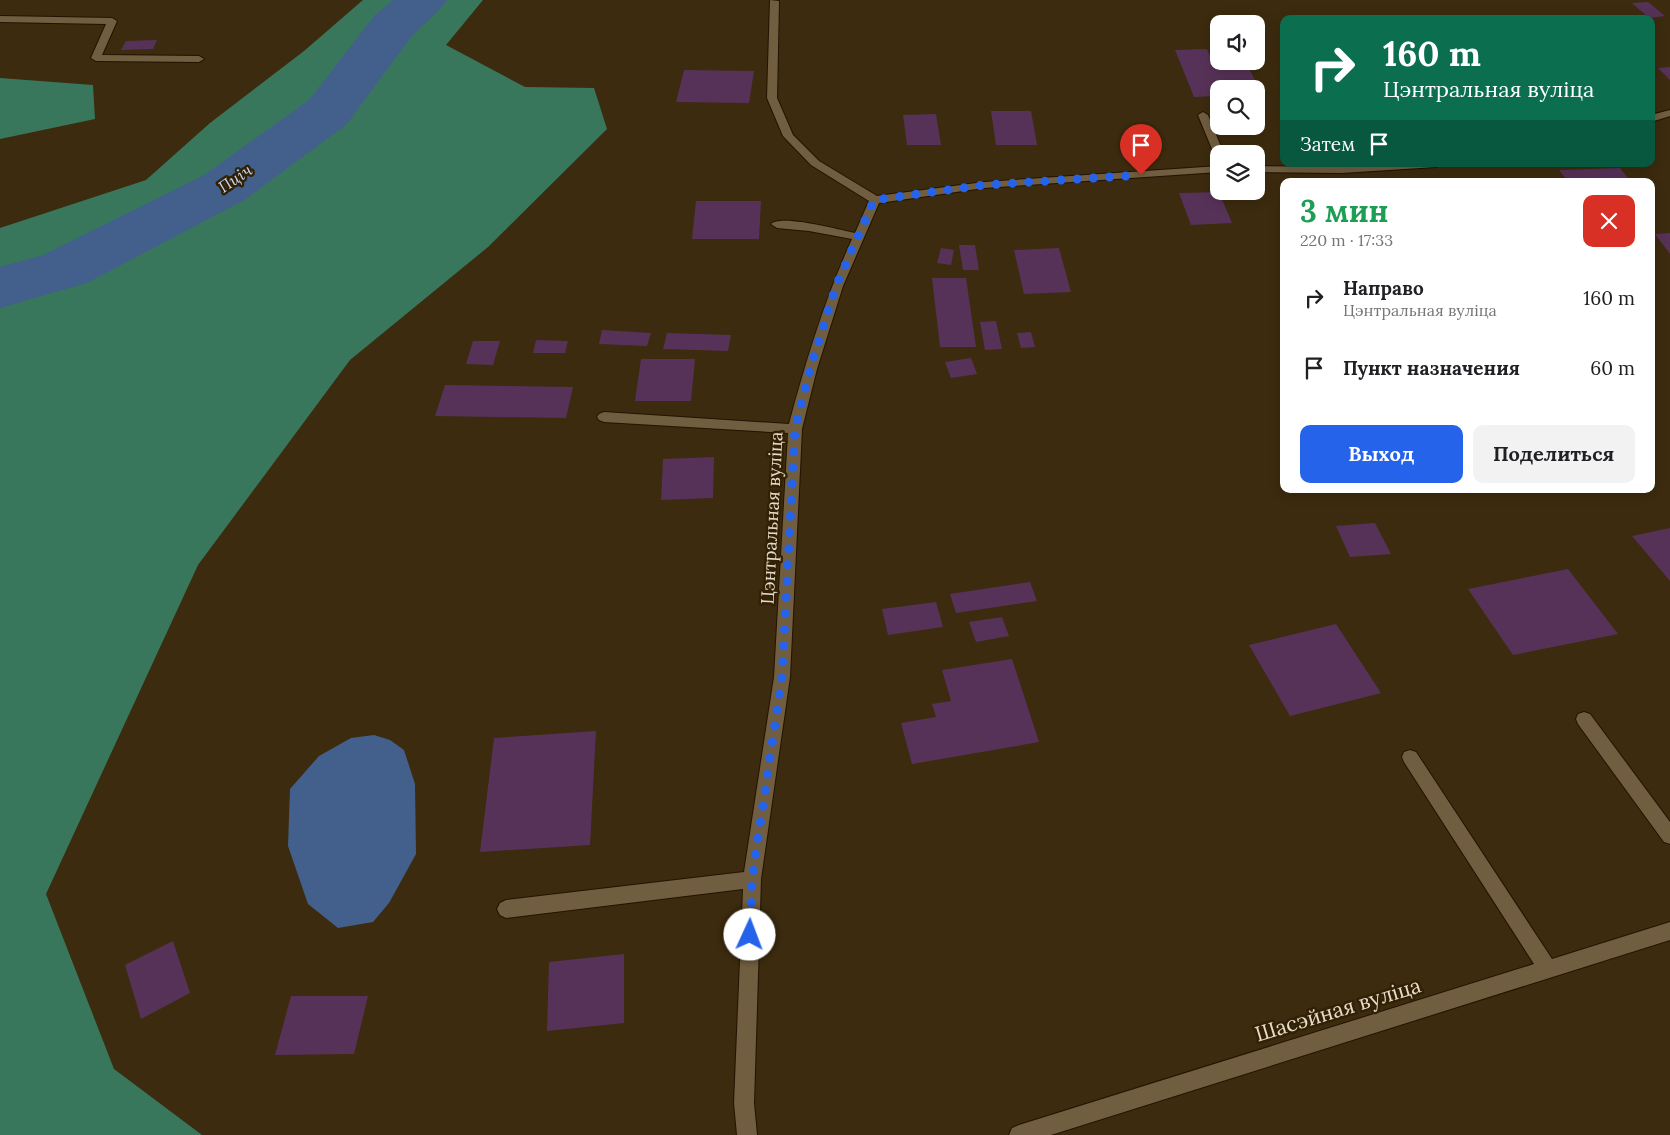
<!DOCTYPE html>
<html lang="ru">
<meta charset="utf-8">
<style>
:root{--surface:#fff;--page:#f2f2f2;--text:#202124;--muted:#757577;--accent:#2563eb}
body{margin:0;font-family:Lora,serif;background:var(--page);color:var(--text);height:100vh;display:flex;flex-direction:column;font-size:19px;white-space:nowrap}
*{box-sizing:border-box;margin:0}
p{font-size:16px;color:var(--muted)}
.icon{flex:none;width:28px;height:28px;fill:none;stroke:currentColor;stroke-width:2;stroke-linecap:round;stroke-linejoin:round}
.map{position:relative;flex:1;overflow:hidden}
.side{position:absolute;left:1280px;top:178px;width:375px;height:315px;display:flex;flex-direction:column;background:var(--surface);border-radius:10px;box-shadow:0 2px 12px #0003}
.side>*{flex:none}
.top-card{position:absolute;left:1280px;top:15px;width:375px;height:152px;border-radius:10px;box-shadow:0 2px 12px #0003;background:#0b6e4f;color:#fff;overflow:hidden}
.controls{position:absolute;left:1210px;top:15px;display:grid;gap:10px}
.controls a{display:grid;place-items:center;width:55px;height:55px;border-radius:10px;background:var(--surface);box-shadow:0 2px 12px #0003;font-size:25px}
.pin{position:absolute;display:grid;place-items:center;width:42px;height:42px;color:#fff;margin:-51px -21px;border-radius:50% 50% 50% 0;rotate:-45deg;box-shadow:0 0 5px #0007}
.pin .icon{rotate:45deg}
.me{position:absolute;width:55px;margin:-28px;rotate:2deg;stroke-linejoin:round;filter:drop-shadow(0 0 4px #0008)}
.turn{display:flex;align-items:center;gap:18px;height:105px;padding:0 20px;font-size:22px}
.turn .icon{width:65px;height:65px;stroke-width:2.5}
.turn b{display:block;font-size:35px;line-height:42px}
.then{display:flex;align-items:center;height:48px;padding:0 20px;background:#0003;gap:10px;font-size:19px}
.round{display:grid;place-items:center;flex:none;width:52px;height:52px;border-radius:10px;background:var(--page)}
.headline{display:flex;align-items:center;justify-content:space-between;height:85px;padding:0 20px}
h1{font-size:30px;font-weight:700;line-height:38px;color:#1e9e55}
.button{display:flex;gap:10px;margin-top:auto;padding:10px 20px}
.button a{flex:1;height:58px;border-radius:10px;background:var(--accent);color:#fff;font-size:20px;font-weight:700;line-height:58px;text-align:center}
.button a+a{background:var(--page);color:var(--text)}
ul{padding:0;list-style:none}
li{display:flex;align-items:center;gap:15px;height:70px;padding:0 20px}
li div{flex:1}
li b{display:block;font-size:19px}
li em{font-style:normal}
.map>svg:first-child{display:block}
.forest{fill:#39775d}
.water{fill:#42608b}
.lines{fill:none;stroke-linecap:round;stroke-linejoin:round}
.river{fill:#42608b;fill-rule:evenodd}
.building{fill:#573258}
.minor-casing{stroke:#231300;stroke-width:2}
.minor{fill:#715e40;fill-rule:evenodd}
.route{stroke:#2563eb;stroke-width:9;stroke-dasharray:0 16.2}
.labels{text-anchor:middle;stroke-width:5;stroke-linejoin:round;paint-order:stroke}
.far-water-label{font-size:16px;font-style:italic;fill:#c3d6f2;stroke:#322104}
.street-label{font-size:18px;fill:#e7dccc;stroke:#322104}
.near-street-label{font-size:21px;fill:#e7dccc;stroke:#322104}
</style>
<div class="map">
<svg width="1670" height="1135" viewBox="0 0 1670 1135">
<rect width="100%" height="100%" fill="#3c2b0e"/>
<path class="forest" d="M 363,0 L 483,0 L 446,45 L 525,87 L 594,88 L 607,129 L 488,247 L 350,360 L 198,565 L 46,894 L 114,1069 L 202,1135 L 0,1135 L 0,228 L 146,180 L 210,123 L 304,51 Z
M 0,78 L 93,85 L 95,119 L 0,139 Z"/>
<path class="water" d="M 374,735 L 390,740 L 404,750 L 415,784 L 416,854 L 389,903 L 373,922 L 338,928 L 308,904 L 288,846 L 290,789 L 319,756 L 351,738 Z"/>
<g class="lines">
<path class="river" d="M 393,0 L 447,0 L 439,10 L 411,37 L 347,124 L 246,199 L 87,283 L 0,308 L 0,267 L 43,255 L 204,175 L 309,100 L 375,15 Z"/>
</g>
<path class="building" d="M 1648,2 L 1665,16 L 1649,18 L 1632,3 Z
M 157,40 L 153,49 L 121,50 L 126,41 Z
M 1207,49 L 1214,65 L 1247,64 L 1262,95 L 1256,95 L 1256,89 L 1219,89 L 1219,96 L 1194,97 L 1175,50 Z
M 1670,67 L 1670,80 L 1658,68 Z
M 684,70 L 754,71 L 749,103 L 676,102 Z
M 991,111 L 1031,111 L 1037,145 L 996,145 Z
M 936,114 L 941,145 L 907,145 L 903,115 Z
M 1620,168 L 1630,181 L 1548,181 L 1548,180 L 1566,179 L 1559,170 Z
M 1219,192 L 1232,223 L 1191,225 L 1179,193 Z
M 696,201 L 761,201 L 759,239 L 692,239 Z
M 1670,233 L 1670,254 L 1655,234 Z
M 959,245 L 975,245 L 979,270 L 963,270 Z
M 941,248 L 954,250 L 951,265 L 937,263 Z
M 1059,248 L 1071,292 L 1024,294 L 1014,250 Z
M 932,278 L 966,278 L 976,347 L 940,347 Z
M 996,321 L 1002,349 L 985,350 L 980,322 Z
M 602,330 L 651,333 L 647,346 L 599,344 Z
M 1031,332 L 1035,347 L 1021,348 L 1017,333 Z
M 667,333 L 731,335 L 728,351 L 663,349 Z
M 536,340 L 568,341 L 565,353 L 533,353 Z
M 473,341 L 500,341 L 493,365 L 466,364 Z
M 971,358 L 977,374 L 951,378 L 945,362 Z
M 641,359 L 695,359 L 691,401 L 635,401 Z
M 445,385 L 573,387 L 566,418 L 435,416 Z
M 714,457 L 713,498 L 661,500 L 663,459 Z
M 1375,523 L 1391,554 L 1350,557 L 1336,526 Z
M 1670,528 L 1670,581 L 1632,536 Z
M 1568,569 L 1618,634 L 1513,655 L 1468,589 Z
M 1030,582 L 1037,601 L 956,613 L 950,594 Z
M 936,602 L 943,627 L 888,635 L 882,609 Z
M 1002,617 L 1009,636 L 976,642 L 969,622 Z
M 1336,624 L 1381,693 L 1290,716 L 1249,645 Z
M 1012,659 L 1039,742 L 912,764 L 901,723 L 936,717 L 932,704 L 951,701 L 942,670 Z
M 596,731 L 590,845 L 480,852 L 494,738 Z
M 173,941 L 190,993 L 141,1019 L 125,965 Z
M 624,954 L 624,1023 L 547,1031 L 549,962 Z
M 291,996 L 368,996 L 354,1054 L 275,1055 Z"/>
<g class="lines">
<g class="minor-casing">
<path id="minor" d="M 770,0 L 779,1 L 777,98 L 793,135 L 819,161 L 877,196 L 984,182 L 1219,166 L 1219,172 L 984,188 L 879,203 L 843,286 L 817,369 L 802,429 L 790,677 L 761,879 L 754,1103 L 757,1135 L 737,1135 L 734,1103 L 743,889 L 506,918 L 500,915 L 497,909 L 500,903 L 506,900 L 744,872 L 774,677 L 788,433 L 604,422 L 599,420 L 597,417 L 599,414 L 604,412 L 789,424 C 806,360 825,299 852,239 L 809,231 L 777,228 L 771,224 C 781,214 840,230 855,233 L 869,201 L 811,165 L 783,136 L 767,98 Z
M 0,16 L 112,18 L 117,21 L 102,55 L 199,56 L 204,59 L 199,62 L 96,61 L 91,58 L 106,24 L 0,22 Z
M 1670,110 L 1670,116 L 1651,122 L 1651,115 Z
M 1203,112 L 1208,115 L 1224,154 L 1219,154 L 1219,157 L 1214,154 L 1198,115 Z
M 1388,164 L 1442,164 L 1436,167 L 1342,173 L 1256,172 L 1256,166 L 1342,167 Z
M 1584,712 L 1590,714 L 1670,822 L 1670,844 L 1664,842 L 1578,724 L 1576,719 L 1578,714 Z
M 1410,750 L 1416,752 L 1552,959 L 1670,922 L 1670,940 L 1051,1135 L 1009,1135 L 1012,1128 L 1019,1125 L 1534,964 L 1404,762 L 1402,757 L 1404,752 Z"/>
</g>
<use href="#minor" class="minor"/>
</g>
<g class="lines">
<path class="route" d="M 750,935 L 752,879 L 782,677 L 795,429 L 810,369 L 836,286 L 874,200 L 984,185 L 1141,175"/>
</g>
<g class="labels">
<g class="far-water-label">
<text transform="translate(235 178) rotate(-34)" y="6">Пціч</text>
</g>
<g class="street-label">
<text transform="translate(772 518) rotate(-87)" y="6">Цэнтральная вуліца</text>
</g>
<g class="near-street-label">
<text transform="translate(1338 1010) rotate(-17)" y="7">Шасэйная вуліца</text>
</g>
</g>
</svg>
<div class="controls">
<a><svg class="icon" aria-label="sound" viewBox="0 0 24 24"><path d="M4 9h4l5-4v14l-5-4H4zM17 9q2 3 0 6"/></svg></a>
<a><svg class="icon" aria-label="search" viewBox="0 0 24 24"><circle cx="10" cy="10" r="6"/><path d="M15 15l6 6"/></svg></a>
<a><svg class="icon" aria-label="layers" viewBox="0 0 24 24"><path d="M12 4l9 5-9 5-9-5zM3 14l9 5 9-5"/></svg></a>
</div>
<div class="pin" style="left:1141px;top:175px;background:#d93025"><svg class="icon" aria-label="arrive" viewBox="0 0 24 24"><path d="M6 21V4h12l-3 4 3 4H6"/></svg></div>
<svg class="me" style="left:750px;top:935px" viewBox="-20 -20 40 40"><circle r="19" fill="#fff"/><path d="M0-13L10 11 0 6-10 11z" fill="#2563eb"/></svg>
<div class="top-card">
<div class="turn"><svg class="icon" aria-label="right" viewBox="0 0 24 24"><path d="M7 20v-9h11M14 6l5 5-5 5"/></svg><div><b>160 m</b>Цэнтральная вуліца</div></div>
<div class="then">Затем<svg class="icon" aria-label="arrive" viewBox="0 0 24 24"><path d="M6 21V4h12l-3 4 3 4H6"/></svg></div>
</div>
<section class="side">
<div class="headline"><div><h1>3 мин</h1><p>220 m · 17:33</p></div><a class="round" style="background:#d93025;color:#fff"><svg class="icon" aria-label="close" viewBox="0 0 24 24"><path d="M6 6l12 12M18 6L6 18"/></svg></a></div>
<ul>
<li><svg class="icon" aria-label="right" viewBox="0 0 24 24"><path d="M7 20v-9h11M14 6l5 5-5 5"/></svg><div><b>Направо</b><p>Цэнтральная вуліца</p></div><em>160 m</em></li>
<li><svg class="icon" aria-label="arrive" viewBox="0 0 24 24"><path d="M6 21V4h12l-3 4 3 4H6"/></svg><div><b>Пункт назначения</b></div><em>60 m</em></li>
</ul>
<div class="button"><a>Выход</a><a>Поделиться</a></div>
</section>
</div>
